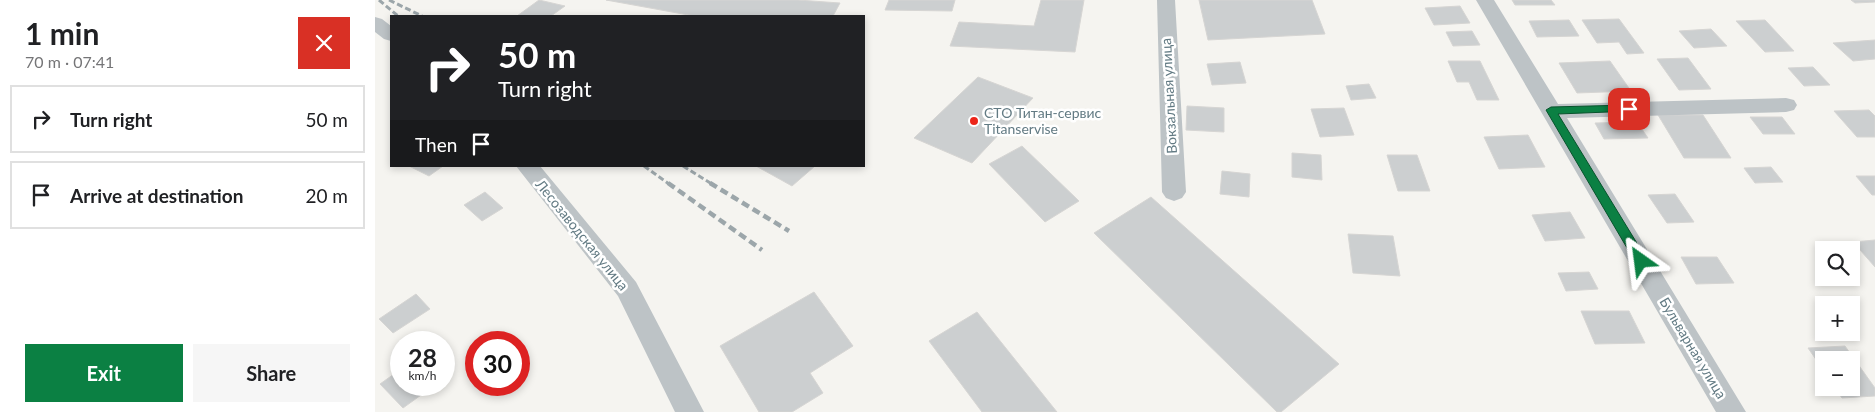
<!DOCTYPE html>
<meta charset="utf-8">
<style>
:root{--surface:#fff;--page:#f6f6f6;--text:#202124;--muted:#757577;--line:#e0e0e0;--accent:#0b8043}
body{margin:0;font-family:Lato,sans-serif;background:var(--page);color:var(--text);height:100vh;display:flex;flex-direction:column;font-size:19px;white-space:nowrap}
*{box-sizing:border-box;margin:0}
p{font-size:16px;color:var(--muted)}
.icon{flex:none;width:28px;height:28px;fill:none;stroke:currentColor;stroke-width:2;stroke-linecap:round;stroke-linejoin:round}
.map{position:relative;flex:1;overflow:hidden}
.sheet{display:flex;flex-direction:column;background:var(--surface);width:375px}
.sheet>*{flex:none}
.hud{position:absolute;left:15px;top:15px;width:475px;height:152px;border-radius:0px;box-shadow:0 2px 8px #0003;background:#202124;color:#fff;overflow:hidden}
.controls{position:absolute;left:1440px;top:241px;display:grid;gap:10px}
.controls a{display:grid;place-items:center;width:45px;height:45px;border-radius:0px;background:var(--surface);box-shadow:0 2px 8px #0003;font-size:25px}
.speed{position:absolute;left:15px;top:331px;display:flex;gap:10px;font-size:25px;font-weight:700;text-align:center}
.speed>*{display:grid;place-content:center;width:65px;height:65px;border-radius:50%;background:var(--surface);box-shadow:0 2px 8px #0003;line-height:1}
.speed small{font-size:12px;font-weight:400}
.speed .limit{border:8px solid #d22;background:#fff;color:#111}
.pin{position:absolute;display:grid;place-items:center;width:42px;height:42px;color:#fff;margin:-21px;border-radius:10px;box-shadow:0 2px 8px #0006}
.me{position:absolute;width:55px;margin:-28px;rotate:329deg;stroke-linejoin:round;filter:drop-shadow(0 0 4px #0008)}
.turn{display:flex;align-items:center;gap:18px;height:105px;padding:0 25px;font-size:22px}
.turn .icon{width:65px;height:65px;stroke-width:2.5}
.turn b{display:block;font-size:35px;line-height:42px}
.then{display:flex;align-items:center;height:48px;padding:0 25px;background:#0003;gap:10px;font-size:19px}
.round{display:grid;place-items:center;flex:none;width:52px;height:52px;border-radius:0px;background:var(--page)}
.overview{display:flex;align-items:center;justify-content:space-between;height:85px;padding:0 25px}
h1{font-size:30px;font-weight:700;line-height:38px}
.primary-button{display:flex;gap:10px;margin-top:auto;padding:10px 25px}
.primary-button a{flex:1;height:58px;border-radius:0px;background:var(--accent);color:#fff;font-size:20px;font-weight:700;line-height:58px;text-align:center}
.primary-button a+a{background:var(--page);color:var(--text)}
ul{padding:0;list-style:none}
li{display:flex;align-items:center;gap:15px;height:68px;margin:0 10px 8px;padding:0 15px;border:2px solid var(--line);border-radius:0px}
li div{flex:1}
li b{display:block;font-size:19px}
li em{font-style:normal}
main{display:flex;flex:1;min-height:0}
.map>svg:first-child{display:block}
.building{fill:#cccfd0;stroke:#d6d5d3}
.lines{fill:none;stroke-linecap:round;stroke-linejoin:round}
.minor{fill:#bdc3c6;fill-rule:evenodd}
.rail-far1{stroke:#9ca6aa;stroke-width:3;stroke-dasharray:6 3;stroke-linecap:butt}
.rail{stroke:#9ca6aa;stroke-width:4.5;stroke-dasharray:8 4.5;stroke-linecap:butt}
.route{fill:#0b8043;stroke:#07532c}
.poi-dot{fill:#ec2519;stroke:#fff;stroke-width:2}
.labels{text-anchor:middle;stroke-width:5;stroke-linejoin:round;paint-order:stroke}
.street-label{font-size:14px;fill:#627a83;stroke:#fff}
.poi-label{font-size:14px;fill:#627a83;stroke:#fff;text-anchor:start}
</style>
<main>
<section class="sheet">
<div class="overview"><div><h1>1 min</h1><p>70 m · 07:41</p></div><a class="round" style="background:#d93025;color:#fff"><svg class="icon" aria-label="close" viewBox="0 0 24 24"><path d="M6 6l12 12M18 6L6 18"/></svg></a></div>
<ul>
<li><svg class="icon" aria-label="right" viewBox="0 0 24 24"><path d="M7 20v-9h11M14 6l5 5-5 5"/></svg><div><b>Turn right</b></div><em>50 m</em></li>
<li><svg class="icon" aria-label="arrive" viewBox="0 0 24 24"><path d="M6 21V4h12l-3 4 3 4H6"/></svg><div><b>Arrive at destination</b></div><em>20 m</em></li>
</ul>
<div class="primary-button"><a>Exit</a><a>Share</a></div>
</section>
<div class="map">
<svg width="1500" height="412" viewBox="0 0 1500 412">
<rect width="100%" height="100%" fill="#f5f4f0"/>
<path class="building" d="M 164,0 L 190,6 L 176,16 L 142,16 Z
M 231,0 L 423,0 L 465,3 L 458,16 L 319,16 Z
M 514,0 L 580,0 L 577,11 L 510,10 Z
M 666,0 L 709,0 L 700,52 L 575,46 L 584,22 L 659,26 Z
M 824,0 L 937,0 L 950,34 L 833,40 Z
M 1137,0 L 1176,0 L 1180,5 L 1140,5 Z
M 1476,0 L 1500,0 L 1500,2 L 1480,3 Z
M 1085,6 L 1095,23 L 1059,25 L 1050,8 Z
M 1244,19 L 1269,53 L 1252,54 L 1244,42 L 1222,43 L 1207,20 Z
M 1194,20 L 1204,36 L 1162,37 L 1154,21 Z
M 1390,20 L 1419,51 L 1390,52 L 1361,21 Z
M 1336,29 L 1352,46 L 1319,48 L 1304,31 Z
M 1097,31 L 1105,45 L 1078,46 L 1071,32 Z
M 1500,40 L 1500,59 L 1478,61 L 1458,43 Z
M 1313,58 L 1336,89 L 1304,90 L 1282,59 Z
M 1073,61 L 1105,61 L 1124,100 L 1102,100 L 1094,82 L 1082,82 Z
M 1235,61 L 1256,91 L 1202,93 L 1184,63 Z
M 865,62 L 871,83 L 837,85 L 832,64 Z
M 1438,67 L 1455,85 L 1429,86 L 1413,68 Z
M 603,77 L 658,98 L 597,163 L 539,138 Z
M 994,84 L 1001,98 L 976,100 L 971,86 Z
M 812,106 L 849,108 L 849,132 L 811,130 Z
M 969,108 L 979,135 L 945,137 L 936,109 Z
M 1494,110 L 1500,116 L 1500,137 L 1482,137 L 1459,111 Z
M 1283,115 L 1328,115 L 1356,158 L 1309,158 Z
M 1375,117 L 1407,117 L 1420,134 L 1388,134 Z
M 1262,122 L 1273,138 L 1229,139 L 1220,123 Z
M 1153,135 L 1170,167 L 1124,169 L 1109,137 Z
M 647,146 L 704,201 L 670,222 L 614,164 Z
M 917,153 L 946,155 L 947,180 L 917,177 Z
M 1012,155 L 1042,155 L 1055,191 L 1023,191 Z
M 34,166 L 68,166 L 54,176 Z
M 381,166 L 440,166 L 417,186 Z
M 1396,167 L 1408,182 L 1380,183 L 1369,168 Z
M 847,171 L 875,174 L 874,197 L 845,194 Z
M 1481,176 L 1500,176 L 1500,195 L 1497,195 Z
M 110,192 L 128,208 L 107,221 L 89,205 Z
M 1300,194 L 1319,222 L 1292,223 L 1273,195 Z
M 776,197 L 964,364 L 906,412 L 902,412 L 719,233 Z
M 1195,212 L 1210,238 L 1170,241 L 1157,215 Z
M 973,234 L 1018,236 L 1025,276 L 978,273 Z
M 1500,240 L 1500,267 L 1478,242 Z
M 1306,257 L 1342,257 L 1359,283 L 1321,284 Z
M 1214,272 L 1223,289 L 1191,291 L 1183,273 Z
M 439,292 L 478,346 L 435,373 L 448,393 L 417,412 L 384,412 L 345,346 Z
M 41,294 L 55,309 L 18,333 L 4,319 Z
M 1206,311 L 1254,311 L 1270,343 L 1220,344 Z
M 602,312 L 682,412 L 607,412 L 554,341 Z
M 1470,346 L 1500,388 L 1500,396 L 1467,398 L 1460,388 L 1476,388 L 1476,360 L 1449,360 L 1449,371 L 1433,348 Z
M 26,369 L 26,385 L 60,385 L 28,408 L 5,384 Z"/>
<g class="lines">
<path class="minor" d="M 782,0 L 800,0 L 811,192 L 807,198 L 799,201 L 791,198 L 787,192 Z
M 1101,0 L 1119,0 L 1183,104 L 1411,98 L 1419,100 L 1422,105 L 1419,110 L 1411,112 L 1192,118 L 1371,412 L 1341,412 Z
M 0,17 L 7,19 L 16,26 L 16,41 L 9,39 L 0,32 Z
M 141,166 L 165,166 L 261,282 L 329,412 L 300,412 L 243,296 Z"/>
<path class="rail-far1" d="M 4,0 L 23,16
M 14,0 L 47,16
M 269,166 L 294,184
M 308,166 L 337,184"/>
<path class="rail" d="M 293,183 L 387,250
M 335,183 L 414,231"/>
</g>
<path class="route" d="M 1254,105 L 1258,106 L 1258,111 L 1183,114 L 1271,258 L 1272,261 L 1271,265 L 1262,265 L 1171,110 L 1176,107 Z"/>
<circle class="poi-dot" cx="599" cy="121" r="5"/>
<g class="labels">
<g class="street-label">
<text transform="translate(794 96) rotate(-93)" y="5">Вокзальная улица</text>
<text transform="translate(207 235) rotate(51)" y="5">Лесозаводская улица</text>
<text transform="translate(1318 348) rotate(59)" y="5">Бульварная улица</text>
</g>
<g class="poi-label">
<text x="609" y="118">СТО Титан-сервис<tspan x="609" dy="16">Titanservise</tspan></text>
</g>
</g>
</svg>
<div class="controls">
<a><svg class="icon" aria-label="search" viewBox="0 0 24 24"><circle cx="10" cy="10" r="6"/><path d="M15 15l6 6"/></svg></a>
<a>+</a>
<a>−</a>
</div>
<div class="speed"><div>28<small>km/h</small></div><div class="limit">30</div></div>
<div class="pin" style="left:1254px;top:109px;background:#d93025"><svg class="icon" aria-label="arrive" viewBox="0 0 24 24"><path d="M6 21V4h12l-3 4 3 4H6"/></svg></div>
<svg class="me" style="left:1266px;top:261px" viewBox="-20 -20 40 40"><path d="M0-17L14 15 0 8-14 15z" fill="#0b8043" stroke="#fff" stroke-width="4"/></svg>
<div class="hud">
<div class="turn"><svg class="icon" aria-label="right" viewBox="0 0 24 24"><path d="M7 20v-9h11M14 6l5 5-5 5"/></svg><div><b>50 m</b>Turn right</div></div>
<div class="then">Then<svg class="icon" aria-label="arrive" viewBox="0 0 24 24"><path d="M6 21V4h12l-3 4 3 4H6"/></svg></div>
</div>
</div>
</main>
